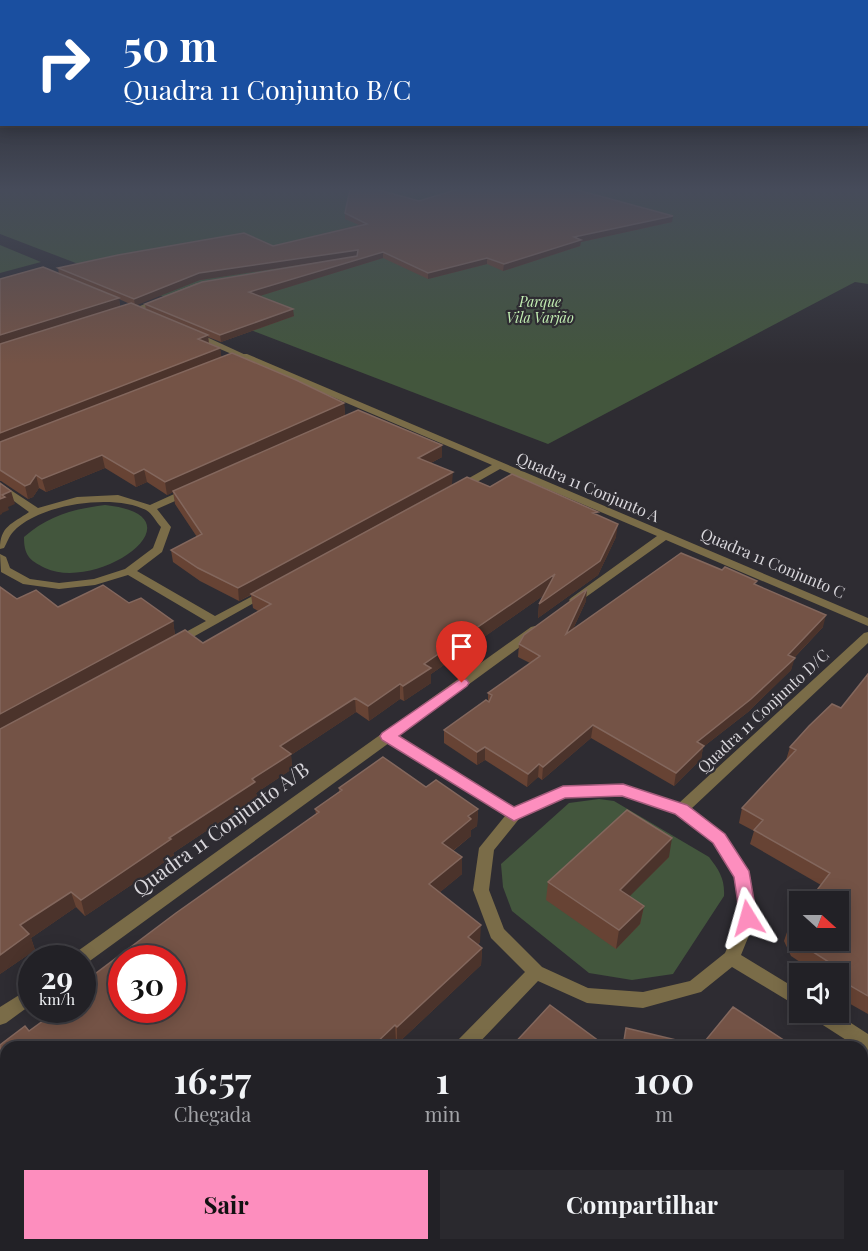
<!DOCTYPE html>
<html lang="pt">
<meta charset="utf-8">
<style>
:root{--surface:#222126;--page:#2a292e;--text:#f1f3f6;--muted:#a2a3a7;--line:#3f3e43;--accent:#fd8ebe}
body{margin:0;font-family:"Playfair Display",serif;background:var(--page);color:var(--text);height:100vh;display:flex;flex-direction:column;font-size:22px;white-space:nowrap}
*{box-sizing:border-box;margin:0}
p{font-size:20px;color:var(--muted)}
.icon{flex:none;width:33px;height:33px;fill:none;stroke:currentColor;stroke-width:2;stroke-linecap:round;stroke-linejoin:round}
.map{position:relative;flex:1;overflow:hidden}
.details{position:absolute;left:0px;top:1041px;width:868px;height:210px;display:flex;flex-direction:column;background:var(--surface);border-radius:18px 18px 0 0;box-shadow:0 3px 15px #0003,0 0 0 2px var(--line)}
.details>*{flex:none}
.banner{position:absolute;left:0px;top:0px;width:868px;height:126px;box-shadow:0 3px 15px #0003,0 0 0 2px var(--line);background:#1a4fa0;color:#fff;overflow:hidden}
.needle{width:39px;rotate:111deg}
.controls{position:absolute;left:789px;top:891px;display:grid;gap:12px}
.controls a{display:grid;place-items:center;width:60px;height:60px;border-radius:0px;background:var(--surface);box-shadow:0 3px 15px #0003,0 0 0 2px var(--line);font-size:30px}
.speed{position:absolute;left:18px;top:945px;display:flex;gap:12px;font-size:30px;font-weight:700;text-align:center}
.speed>*{display:grid;place-content:center;width:78px;height:78px;border-radius:50%;background:var(--surface);box-shadow:0 3px 15px #0003,0 0 0 2px var(--line);line-height:1}
.speed small{font-size:15px;font-weight:400}
.speed .limit{border:9px solid #d22;background:#fff;color:#111}
.pin{position:absolute;display:grid;place-items:center;width:51px;height:51px;color:#fff;margin:-62px -26px;border-radius:50% 50% 50% 0;rotate:-45deg;box-shadow:0 0 6px #0007}
.pin .icon{rotate:45deg}
.me{position:absolute;width:66px;margin:-33px;rotate:352deg;stroke-linejoin:round;filter:drop-shadow(0 0 4px #0008)}
.turn{display:flex;align-items:center;gap:21px;height:126px;padding:0 24px;font-size:27px}
.turn .icon{width:78px;height:78px;stroke-width:2.5}
.turn b{display:block;font-size:42px;line-height:51px}
.eta{display:flex;justify-content:space-evenly;align-items:center;height:102px;text-align:center}
.eta b{font-size:36px;font-weight:700;line-height:42px}
.primary-button{display:flex;gap:12px;margin-top:auto;padding:12px 24px}
.primary-button a{flex:1;height:69px;border-radius:0px;background:var(--accent);color:#111;font-size:24px;font-weight:700;line-height:69px;text-align:center}
.primary-button a+a{background:var(--page);color:var(--text)}
.map>svg:first-child{display:block}
.green{fill:#43563d}
.lines{fill:none;stroke-linecap:round;stroke-linejoin:round}
.service{fill:#7a6c48;fill-rule:evenodd}
.minor{fill:#7a6c48;fill-rule:evenodd}
.tertiary{fill:#7a6c48;fill-rule:evenodd}
.wall{fill:#674334;fill-rule:evenodd}
.shaded-wall{fill:#4b332b}
.building{fill:#745346;stroke:#83675d;stroke-width:1.5;fill-rule:evenodd}
.route{fill:#fd8ebe;stroke:#a45c7c;stroke-width:1.5}
.labels{text-anchor:middle;stroke-width:4.5;stroke-linejoin:round;paint-order:stroke}
.far-park-label{font-size:14px;font-style:italic;fill:#c3efb3;stroke:#2e2c32}
.street-label{font-size:16px;fill:#d8d6db;stroke:#2e2c32}
.near-street-label{font-size:20px;fill:#d8d6db;stroke:#2e2c32}
</style>
<div class="map">
<svg width="868" height="1251" viewBox="0 0 868 1251">
<rect width="100%" height="100%" fill="#2e2c32"/>
<path class="green" d="M 0,189 L 868,189 L 868,284 L 855,282 L 548,444 L 0,234 Z
M 0,245 L 41,262 L 0,273 Z
M 105,505 C 207,516 99,593 45,568 C 29,560 24,555 24,537 C 48,516 73,509 105,505 Z
M 599,799 L 614,801 L 709,857 C 719,870 725,879 724,896 L 673,974 L 632,980 L 589,973 L 512,911 L 503,887 L 501,864 L 569,803 Z"/>
<g class="lines">
<path class="service" d="M 197,283 L 203,284 L 137,312 L 130,310 Z"/>
<path class="minor" d="M 241,354 L 247,354 L 868,618 L 868,626 L 666,540 L 579,602 L 571,602 L 569,600 L 571,598 L 657,536 L 500,469 L 463,490 L 455,490 L 455,486 L 492,465 L 241,358 Z
M 0,483 L 38,508 L 77,497 L 118,495 L 150,505 L 183,490 L 191,490 L 191,494 L 157,509 L 171,527 L 162,552 L 137,571 L 215,616 L 260,592 L 268,592 L 270,594 L 177,646 L 171,642 L 173,639 L 206,621 L 128,575 L 95,585 L 59,589 L 23,584 L 1,572 L 0,554 L 6,557 L 10,568 L 30,579 L 59,583 L 94,579 L 125,569 L 153,548 L 161,527 C 156,522 152,513 146,510 C 113,493 38,504 13,532 C 9,536 7,543 4,548 L 0,549 C 0,526 12,524 29,512 L 0,491 Z
M 535,626 L 539,627 L 541,630 L 539,633 L 398,736 L 515,808 L 563,787 L 623,785 L 679,803 L 864,633 L 868,632 L 868,643 L 691,809 L 724,835 L 750,876 L 756,918 L 741,955 L 800,991 L 800,1008 L 732,967 L 701,992 L 643,1008 L 587,1003 L 538,981 L 475,1047 L 454,1047 L 457,1041 L 525,972 L 491,938 L 473,890 L 479,848 L 505,816 L 389,743 L 87,963 L 82,965 L 82,958 L 73,958 L 75,953 L 531,627 ZM 623,795 L 676,813 L 714,843 L 734,877 L 740,918 L 725,953 L 690,981 L 643,992 L 588,988 L 542,967 L 504,929 L 489,890 L 494,850 L 519,819 L 565,797 Z
M 32,987 L 32,1004 L 6,1023 L 0,1025 L 0,1007 Z
M 809,1012 L 834,1012 L 868,1034 L 868,1052 L 862,1050 L 862,1047 L 857,1047 L 812,1018 Z
M 868,1167 L 868,1194 L 862,1196 L 862,1169 Z
M 0,1219 L 6,1221 L 6,1245 L 24,1245 L 27,1251 L 4,1251 L 0,1245 Z
M 258,1245 L 283,1245 L 280,1251 L 255,1251 Z
M 813,1245 L 836,1245 L 833,1251 L 810,1251 Z"/>
<path class="tertiary" d="M 192,333 L 198,333 L 248,356 L 241,358 L 192,337 Z"/>
</g>
<path class="wall" d="M 419,201 L 672,222 L 581,242 L 580,246 L 503,271 L 487,264 L 428,279 L 383,258 L 259,296 L 294,316 L 221,342 L 208,337 L 209,343 L 220,348 L 221,357 L 344,403 L 345,415 L 442,457 L 431,463 L 452,484 L 362,534 L 490,487 L 598,515 L 616,537 L 598,575 L 538,618 L 539,604 L 544,595 L 431,674 L 431,683 L 404,701 L 400,699 L 369,721 L 356,712 L 291,755 L 292,769 L 256,793 L 257,797 L 173,853 L 174,855 L 146,875 L 85,916 L 76,907 L 31,938 L 35,950 L 0,974 L 17,599 L 58,607 L 129,603 L 173,621 L 175,635 L 203,643 L 258,611 L 253,608 L 251,595 L 239,601 L 200,581 L 173,562 L 171,550 L 197,537 L 175,504 L 173,492 L 167,495 L 147,482 L 136,487 L 105,468 L 46,492 L 39,488 L 33,497 L 28,499 L 1,481 L 0,481 L 0,279 L 59,274 L 58,268 L 273,246 L 359,225 L 345,219 L 345,213 ZM 353,257 L 145,304 L 146,310 L 135,305 L 200,280 ZM 119,299 L 130,304 L 120,307 Z
M 756,585 L 823,627 L 794,658 L 791,670 L 748,712 L 703,747 L 701,759 L 674,786 L 591,738 L 542,780 L 538,777 L 527,787 L 485,760 L 477,765 L 444,743 L 444,730 L 488,701 L 488,693 L 530,663 L 518,657 L 519,644 L 586,601 L 573,629 Z
M 868,674 L 868,1014 L 838,997 L 838,974 L 818,974 L 791,956 L 784,941 L 789,926 L 821,885 L 750,844 L 754,831 L 739,823 L 742,808 L 786,760 L 790,747 L 841,708 Z
M 426,787 L 478,809 L 477,826 L 471,830 L 471,836 L 453,851 L 462,874 L 440,892 L 480,942 L 478,944 L 482,948 L 481,965 L 397,1044 L 396,1042 L 391,1047 L 6,1047 L 6,1110 L 0,1102 L 0,1045 L 29,1031 L 93,983 L 91,977 L 316,814 L 315,809 L 339,793 L 339,788 Z
M 669,857 L 629,896 L 644,906 L 640,924 L 616,949 L 546,900 L 548,882 Z
M 81,1245 L 196,1245 L 190,1251 L 86,1251 Z"/>
<path class="shaded-wall" d="M 673,216 L 672,222 L 581,242 L 580,246 L 503,271 L 504,264 L 574,237 Z
M 358,250 L 358,256 L 200,280 L 135,306 L 134,299 L 199,273 Z
M 383,252 L 383,258 L 250,299 L 249,292 Z
M 487,258 L 487,264 L 428,279 L 428,273 Z
M 119,298 L 120,309 L 0,348 L 0,335 Z
M 293,309 L 294,316 L 221,342 L 220,335 Z
M 208,335 L 209,347 L 198,339 Z
M 220,348 L 222,360 L 0,447 L 0,433 Z
M 344,403 L 345,415 L 167,495 L 165,482 Z
M 442,445 L 442,457 L 419,469 L 418,458 Z
M 102,455 L 105,468 L 46,492 L 42,479 Z
M 144,469 L 147,482 L 136,487 L 134,474 Z
M 453,472 L 452,484 L 239,601 L 238,588 Z
M 36,475 L 39,488 L 33,497 L 28,499 L 25,486 Z
M 11,491 L 15,504 L 8,507 L 9,510 L 2,513 L 2,514 L 0,515 L 0,499 L 2,495 Z
M 618,524 L 616,537 L 598,575 L 538,618 L 539,604 Z
M 555,574 L 554,588 L 431,674 L 431,683 L 404,701 L 403,686 L 424,664 Z
M 587,589 L 586,601 L 565,646 L 566,634 Z
M 826,615 L 823,627 L 785,667 L 788,655 Z
M 173,621 L 175,635 L 0,731 L 0,714 Z
M 795,658 L 791,670 L 748,712 L 703,747 L 701,759 L 674,786 L 676,773 L 697,742 Z
M 400,684 L 400,699 L 369,721 L 368,706 Z
M 355,698 L 356,712 L 291,755 L 292,769 L 256,793 L 257,797 L 173,853 L 174,855 L 146,875 L 85,916 L 81,900 L 252,779 L 280,746 Z
M 593,725 L 591,738 L 542,780 L 543,767 Z
M 485,747 L 485,760 L 477,765 L 477,752 Z
M 539,764 L 538,777 L 527,787 L 528,774 Z
M 478,809 L 477,826 L 471,830 L 471,836 L 441,860 L 442,843 L 468,816 Z
M 672,838 L 669,857 L 617,909 L 620,890 Z
M 462,857 L 462,874 L 429,901 L 429,884 Z
M 71,892 L 76,907 L 31,938 L 35,950 L 0,974 L 0,955 L 20,925 Z
M 644,906 L 640,924 L 616,949 L 619,930 Z
M 481,925 L 480,942 L 467,954 L 468,937 Z
M 482,948 L 481,965 L 397,1044 L 397,1027 Z
M 395,1025 L 396,1042 L 391,1047 L 372,1047 Z
M 175,1245 L 196,1245 L 190,1251 L 169,1251 Z"/>
<path class="building" d="M 350,189 L 375,189 L 419,201 L 459,189 L 508,189 L 514,190 L 519,189 L 574,189 L 673,216 L 574,237 L 581,240 L 504,264 L 487,258 L 428,273 L 383,252 L 249,292 L 293,309 L 220,335 L 145,304 L 202,282 L 357,256 L 358,250 L 199,273 L 134,299 L 58,268 L 118,255 L 244,233 L 273,246 L 367,224 L 345,213 Z
M 43,267 L 119,298 L 0,335 L 0,279 Z
M 131,303 L 208,335 L 198,339 L 220,348 L 0,433 L 0,344 Z
M 232,353 L 296,380 L 344,403 L 165,482 L 144,469 L 134,474 L 102,455 L 42,479 L 36,475 L 30,484 L 25,486 L 0,470 L 0,442 Z
M 358,410 L 442,445 L 418,458 L 453,472 L 238,588 L 198,568 L 171,550 L 202,534 L 173,491 Z
M 512,474 L 598,512 L 593,513 L 618,524 L 600,561 L 539,604 L 555,574 L 424,664 L 431,668 L 403,686 L 400,684 L 368,706 L 355,698 L 280,746 L 291,754 L 252,779 L 255,782 L 169,838 L 171,839 L 81,900 L 71,892 L 20,925 L 29,934 L 0,955 L 0,729 L 185,630 L 203,643 L 271,604 L 251,594 L 467,477 L 490,487 Z
M 0,483 L 11,491 L 2,495 L 5,497 L 0,499 Z
M 681,553 L 722,570 L 725,567 L 757,581 L 754,584 L 826,615 L 788,655 L 795,658 L 751,699 L 697,742 L 704,746 L 676,773 L 593,725 L 543,767 L 539,764 L 528,774 L 485,747 L 477,752 L 444,730 L 486,700 L 489,702 L 492,695 L 488,693 L 540,656 L 519,644 L 524,635 L 587,589 L 566,634 Z
M 103,585 L 129,603 L 141,598 L 173,621 L 0,714 L 0,587 L 17,599 L 36,590 L 58,607 Z
M 868,674 L 868,996 L 842,981 L 846,973 L 796,941 L 789,926 L 800,912 L 800,940 L 838,940 L 838,902 L 808,902 L 830,873 L 754,830 L 763,820 L 742,808 L 796,750 L 790,747 L 809,726 L 832,704 L 841,708 Z
M 383,757 L 426,787 L 436,780 L 478,809 L 468,816 L 471,819 L 442,843 L 462,857 L 429,884 L 481,925 L 468,937 L 482,948 L 397,1027 L 395,1025 L 372,1047 L 6,1047 L 6,1102 L 0,1095 L 0,1045 L 25,1026 L 29,1031 L 58,1010 L 82,1010 L 82,991 L 95,982 L 91,977 L 176,913 L 319,812 L 315,809 L 342,790 L 339,788 ZM 122,958 L 172,958 L 172,1010 L 122,1010 Z
M 627,810 L 672,838 L 620,890 L 644,906 L 619,930 L 548,882 Z
M 550,1005 L 607,1047 L 511,1047 Z
M 733,1007 L 793,1046 L 792,1047 L 623,1047 L 626,1028 L 701,1046 Z
M 504,1043 L 509,1047 L 500,1047 Z
M 87,1245 L 175,1245 L 169,1251 L 92,1251 Z
M 309,1245 L 321,1245 L 327,1251 L 303,1251 Z
M 354,1245 L 756,1245 L 758,1247 L 755,1251 L 348,1251 Z"/>
<linearGradient id="sky" x2="0" y2="1"><stop stop-color="#19181c"/><stop offset="0.52" stop-color="#464b5a"/><stop offset="1" stop-color="#464b5a" stop-opacity="0"/></linearGradient>
<rect width="868" height="364" fill="url(#sky)"/>
<path class="route" d="M 462,678 L 467,680 L 469,683 L 467,686 L 399,736 L 514,807 L 563,786 L 623,784 L 687,805 L 725,834 L 749,871 L 757,918 L 754,924 L 748,926 L 741,924 L 734,877 L 713,843 L 675,814 L 622,796 L 565,798 L 514,821 L 382,740 L 380,736 L 382,733 Z"/>
<g class="labels">
<g class="far-park-label">
<text x="540" y="307">Parque<tspan x="540" dy="16">Vila Varjão</tspan></text>
</g>
<g class="street-label">
<text transform="translate(588 487) rotate(23)" y="6">Quadra 11 Conjunto A</text>
<text transform="translate(773 563) rotate(23)" y="6">Quadra 11 Conjunto C</text>
<text transform="translate(763 711) rotate(-43)" y="6">Quadra 11 Conjunto D/C</text>
</g>
<g class="near-street-label">
<text transform="translate(221 829) rotate(-36)" y="7">Quadra 11 Conjunto A/B</text>
</g>
</g>
</svg>
<div class="controls">
<a><svg class="needle" viewBox="-14 -14 28 28"><path d="M0-13l5 13h-10z" fill="#e53935"/><path d="M0 13l5-13h-10z" fill="#a2a3a7"/></svg></a>
<a><svg class="icon" aria-label="sound" viewBox="0 0 24 24"><path d="M4 9h4l5-4v14l-5-4H4zM17 9q2 3 0 6"/></svg></a>
</div>
<div class="speed"><div>29<small>km/h</small></div><div class="limit">30</div></div>
<div class="pin" style="left:462px;top:683px;background:#d93025"><svg class="icon" aria-label="arrive" viewBox="0 0 24 24"><path d="M6 21V4h12l-3 4 3 4H6"/></svg></div>
<svg class="me" style="left:748px;top:918px" viewBox="-20 -20 40 40"><path d="M0-17L14 15 0 8-14 15z" fill="#fd8ebe" stroke="#fff" stroke-width="4"/></svg>
<div class="banner">
<div class="turn"><svg class="icon" aria-label="right" viewBox="0 0 24 24"><path d="M7 20v-9h11M14 6l5 5-5 5"/></svg><div><b>50 m</b>Quadra 11 Conjunto B/C</div></div>
</div>
<section class="details">
<div class="eta">
<div><b>16:57</b><p>Chegada</p></div>
<div><b>1</b><p>min</p></div>
<div><b>100</b><p>m</p></div>
</div>
<div class="primary-button"><a>Sair</a><a>Compartilhar</a></div>
</section>
</div>
